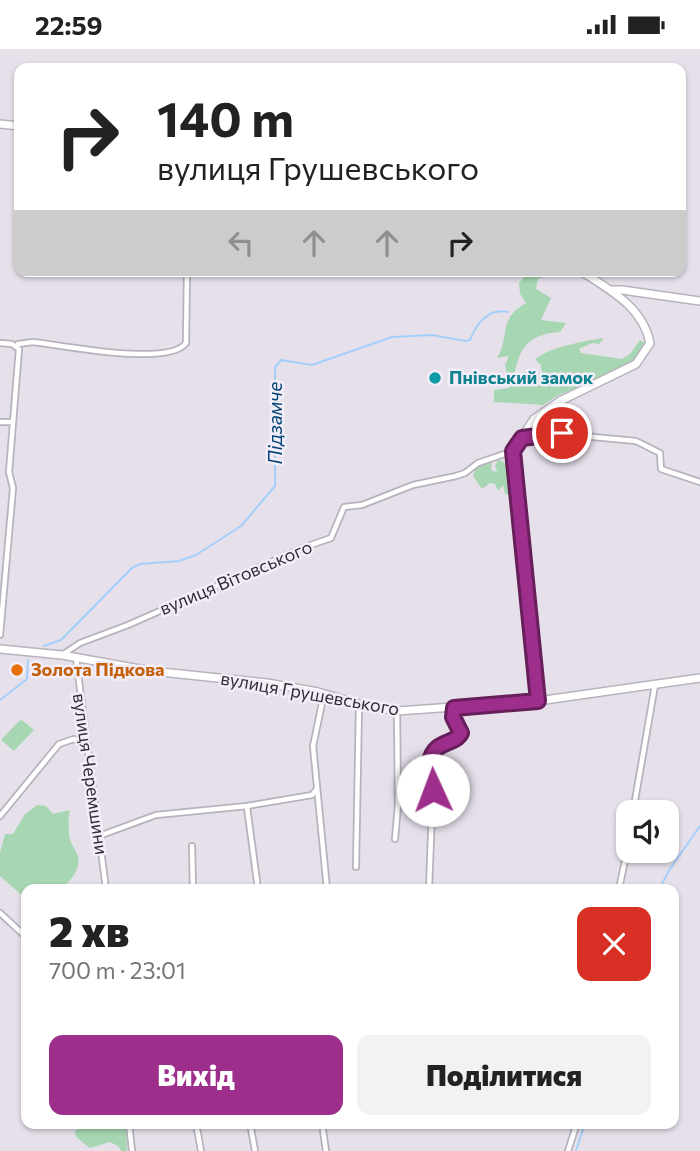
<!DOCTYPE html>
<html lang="uk">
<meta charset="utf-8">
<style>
:root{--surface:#fff;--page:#f2f2f2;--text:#222;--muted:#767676;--accent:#9e2e8b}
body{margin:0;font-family:Commissioner,sans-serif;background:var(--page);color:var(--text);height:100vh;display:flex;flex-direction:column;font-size:26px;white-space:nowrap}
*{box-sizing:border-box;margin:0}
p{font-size:23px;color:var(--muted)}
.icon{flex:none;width:38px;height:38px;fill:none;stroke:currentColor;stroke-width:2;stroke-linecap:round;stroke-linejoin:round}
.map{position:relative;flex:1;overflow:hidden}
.details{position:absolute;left:21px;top:835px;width:658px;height:245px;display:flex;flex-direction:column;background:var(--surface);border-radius:14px;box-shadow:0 2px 5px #0004}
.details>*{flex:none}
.guide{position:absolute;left:14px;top:14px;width:672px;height:214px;border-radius:14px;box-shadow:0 2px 5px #0004;background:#fff;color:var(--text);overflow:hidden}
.buttons{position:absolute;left:616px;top:751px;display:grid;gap:14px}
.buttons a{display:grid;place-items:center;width:63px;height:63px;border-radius:14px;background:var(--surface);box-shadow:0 2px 5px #0004;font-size:35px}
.pin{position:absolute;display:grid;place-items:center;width:60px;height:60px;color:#fff;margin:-30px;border:4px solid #fff;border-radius:50%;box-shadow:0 2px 7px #0007}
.me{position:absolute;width:77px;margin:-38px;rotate:358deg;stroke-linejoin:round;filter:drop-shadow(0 0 5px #0008)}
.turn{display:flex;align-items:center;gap:24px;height:147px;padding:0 28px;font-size:32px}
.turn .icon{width:91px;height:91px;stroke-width:2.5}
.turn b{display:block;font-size:49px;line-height:60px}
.lanes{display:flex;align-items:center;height:66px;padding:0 28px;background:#0003;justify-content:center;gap:35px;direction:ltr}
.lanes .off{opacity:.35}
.round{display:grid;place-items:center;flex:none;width:74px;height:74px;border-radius:14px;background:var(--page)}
.head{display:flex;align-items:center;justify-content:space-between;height:119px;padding:0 28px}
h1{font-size:42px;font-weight:800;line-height:52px}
.primary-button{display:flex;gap:14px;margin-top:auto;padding:14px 28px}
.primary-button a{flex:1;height:80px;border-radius:14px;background:var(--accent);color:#fff;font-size:28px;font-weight:800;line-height:80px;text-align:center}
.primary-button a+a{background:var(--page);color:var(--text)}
.status{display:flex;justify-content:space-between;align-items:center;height:49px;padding:0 35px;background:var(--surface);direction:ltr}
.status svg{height:19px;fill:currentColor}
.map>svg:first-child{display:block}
.green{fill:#a7d7b2}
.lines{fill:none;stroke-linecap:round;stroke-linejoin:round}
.stream{stroke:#a4cffb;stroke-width:2}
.street-casing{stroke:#b8b2bd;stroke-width:8}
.secondary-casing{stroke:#b8b2bd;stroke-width:10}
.street{stroke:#fff;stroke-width:4.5}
.secondary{stroke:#fff;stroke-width:7}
.route-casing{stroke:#671e5a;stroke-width:18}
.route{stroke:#9e2e8b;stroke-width:12}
.culture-dot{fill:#0f9aa8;stroke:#f3edf9;stroke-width:2.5}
.food-dot{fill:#e8710a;stroke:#f3edf9;stroke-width:2.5}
.labels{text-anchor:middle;stroke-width:5;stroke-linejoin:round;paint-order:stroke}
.culture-label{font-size:18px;font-weight:bold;fill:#0d838f;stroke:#f3edf9;text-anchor:start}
.street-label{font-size:18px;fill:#312f33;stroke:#f3edf9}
.food-label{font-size:18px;font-weight:bold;fill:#c56008;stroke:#f3edf9;text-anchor:start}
.water-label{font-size:19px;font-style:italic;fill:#034474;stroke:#f3edf9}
</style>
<div class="status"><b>22:59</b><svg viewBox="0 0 49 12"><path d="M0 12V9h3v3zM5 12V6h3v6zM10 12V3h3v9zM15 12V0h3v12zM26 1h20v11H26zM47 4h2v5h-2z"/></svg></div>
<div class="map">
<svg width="700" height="1102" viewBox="0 0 700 1102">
<rect width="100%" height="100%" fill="#e6e0eb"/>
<path class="green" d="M 530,222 L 567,222 L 572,225 L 558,222 L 538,230 L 536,240 L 551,249 L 541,271 L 566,274 L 560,283 C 529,285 519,298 514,328 L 523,323 L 542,325 L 541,316 L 535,310 C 551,298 584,292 604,289 L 599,295 L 592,294 L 579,300 L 581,304 L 622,310 L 630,305 L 640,291 L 645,294 L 634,311 L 621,319 L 557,347 L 543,356 L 494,353 L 494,341 L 509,339 L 505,316 L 509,307 L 497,309 C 511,285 497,271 526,254 L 520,245 L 519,234 Z
M 498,411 L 502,412 C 513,420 513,433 509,446 L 505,445 L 503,436 L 498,442 L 495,435 L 490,434 L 482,440 L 473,427 C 475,418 483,413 492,413 L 491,421 L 497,423 L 495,417 Z
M 22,671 L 34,681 L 14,702 L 1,691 L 19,672 Z
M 37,756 L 46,757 L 53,765 L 70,761 C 68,770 68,780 70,790 C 72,799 81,806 78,816 C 76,826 68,833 62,840 L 26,840 L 26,850 L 0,827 L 0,804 L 5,785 L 13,785 L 25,765 Z
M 81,1075 L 126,1075 L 127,1102 L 121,1102 L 118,1097 L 110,1093 L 90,1099 L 76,1088 L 75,1083 Z"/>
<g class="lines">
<path class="stream" d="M 44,597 L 61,591 L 132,519 L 140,515 L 179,512 L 196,506 L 241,477 L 275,437 L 275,318 L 281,311 L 312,316 L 392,288 L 432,286 L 466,292 L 470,291 C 477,274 488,259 508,263
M 0,651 L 27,630 L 28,611
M 659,840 L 670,820 L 700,777
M 576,1102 L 585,1074"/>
<g class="street-casing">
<path id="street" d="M 0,294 L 12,295 L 19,300 L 9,423 L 13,439 L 0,586
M 18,295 L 33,293 C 62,296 169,318 186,294 L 187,222
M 0,373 L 13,373
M 522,389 L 580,383 L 593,388 L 636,392 L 660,404 L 661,420 L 700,433
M 62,606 L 80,594 L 128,576 L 305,498 L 331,489 L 344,458 L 362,456 L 413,436 L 456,427 L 465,424 L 478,414 L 513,402
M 76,609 L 106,840
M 324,645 L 313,697 L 327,840
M 247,758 L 258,840
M 633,763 L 655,636
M 0,767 L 59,695 L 74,690 L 87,698
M 99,787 L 156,766 L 247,757 L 312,746 L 317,740
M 395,790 L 398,756 L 397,662
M 192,797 L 193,840
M 356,818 L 359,656
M 429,840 L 433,735 L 430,712 L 439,696 L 460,688 L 461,684 L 453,668 L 454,659
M 619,840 L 628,797
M 0,864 L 26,888
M 129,1074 L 132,1102
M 196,1074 L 201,1102
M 250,1074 L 255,1102
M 322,1074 L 326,1102
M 568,1102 L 577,1074"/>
</g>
<g class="secondary-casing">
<path id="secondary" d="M 0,75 L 19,77
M 612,241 L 622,241 L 700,252
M 0,600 L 62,606 L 151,622 L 267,634 L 318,643 L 359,655 L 397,662 L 538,652 L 700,629
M 538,652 L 513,402 L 534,370 L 560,352 L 636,315 L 650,294 C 643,258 610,241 581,222"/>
</g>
<use href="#street" class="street"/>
<use href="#secondary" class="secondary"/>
</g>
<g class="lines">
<g class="route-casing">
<path id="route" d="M 433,741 C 433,732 428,723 430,713 C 434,690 454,697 461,684 L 453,668 L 454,659 L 538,652 L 513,402 L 522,389 L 562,384"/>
</g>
<use href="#route" class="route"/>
</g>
<circle class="culture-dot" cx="435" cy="329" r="7"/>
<circle class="food-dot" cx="17" cy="621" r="7"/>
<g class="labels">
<g class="culture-label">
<text x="449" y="335">Пнівський замок</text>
</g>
<g class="street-label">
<text transform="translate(236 529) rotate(-23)" y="6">вулиця Вітовського</text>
<text transform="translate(310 645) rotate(10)" y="6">вулиця Грушевського</text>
<text transform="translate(90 725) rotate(82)" y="6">вулиця Черемшини</text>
</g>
<g class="food-label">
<text x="31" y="627">Золота Підкова</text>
</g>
<g class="water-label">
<text transform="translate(275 374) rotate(-90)" y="7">Підзамче</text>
</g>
</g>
</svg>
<div class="buttons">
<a><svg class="icon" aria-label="sound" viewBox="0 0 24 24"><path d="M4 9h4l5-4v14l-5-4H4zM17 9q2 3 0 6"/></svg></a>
</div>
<div class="pin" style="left:562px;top:384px;background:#d93025"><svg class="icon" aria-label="arrive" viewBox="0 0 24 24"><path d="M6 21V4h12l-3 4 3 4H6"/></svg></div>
<svg class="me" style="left:433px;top:741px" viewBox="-20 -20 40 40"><circle r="19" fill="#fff"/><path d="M0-13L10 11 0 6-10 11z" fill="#9e2e8b"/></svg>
<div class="guide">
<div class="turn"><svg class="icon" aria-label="right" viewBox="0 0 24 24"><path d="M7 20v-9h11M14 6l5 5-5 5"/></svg><div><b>140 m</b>вулиця Грушевського</div></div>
<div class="lanes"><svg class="icon off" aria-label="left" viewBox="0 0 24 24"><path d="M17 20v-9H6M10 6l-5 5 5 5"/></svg><svg class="icon off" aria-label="ahead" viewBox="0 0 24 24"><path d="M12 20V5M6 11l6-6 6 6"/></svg><svg class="icon off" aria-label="ahead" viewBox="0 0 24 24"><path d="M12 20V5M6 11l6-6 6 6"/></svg><svg class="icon" aria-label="right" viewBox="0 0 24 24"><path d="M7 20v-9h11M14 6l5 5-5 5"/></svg></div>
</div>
<section class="details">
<div class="head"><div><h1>2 хв</h1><p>700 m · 23:01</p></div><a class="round" style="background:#d93025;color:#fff"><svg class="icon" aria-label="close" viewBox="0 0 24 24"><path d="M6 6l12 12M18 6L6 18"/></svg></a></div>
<div class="primary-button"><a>Вихід</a><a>Поділитися</a></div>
</section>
</div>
